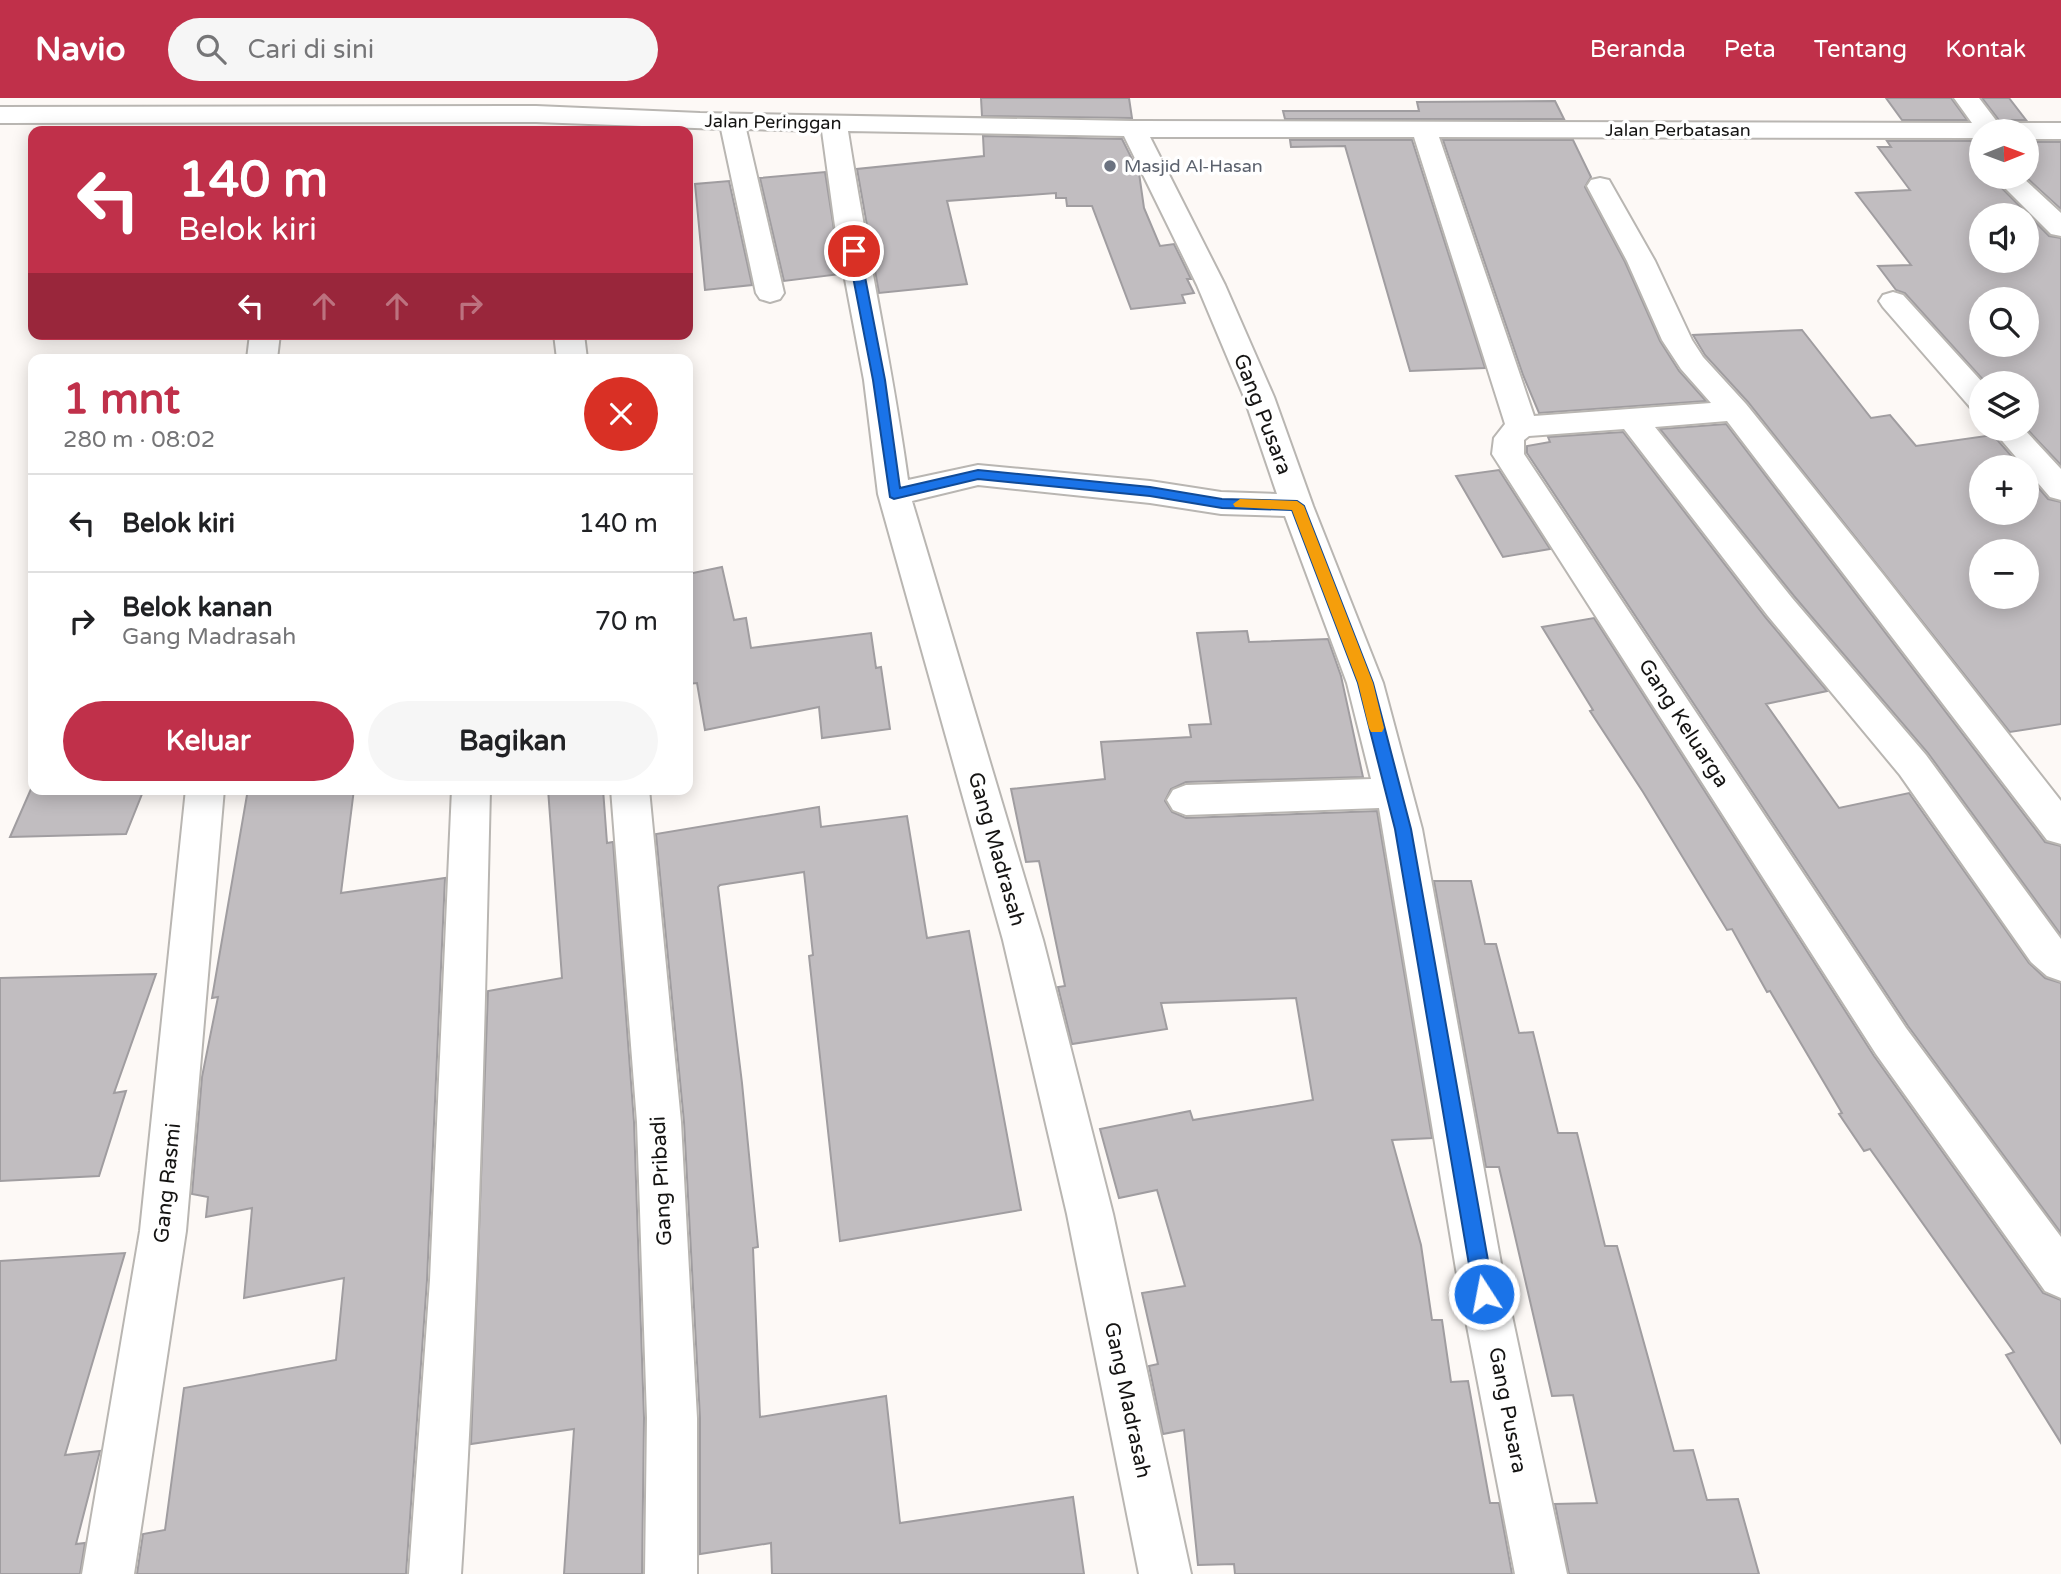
<!DOCTYPE html>
<html lang="id">
<meta charset="utf-8">
<style>
:root{--surface:#fff;--page:#f6f6f6;--text:#202124;--muted:#757577;--line:#e0e0e0;--accent:#c0304a}
body{margin:0;font-family:"Varela Round",sans-serif;background:var(--page);color:var(--text);height:100vh;display:flex;flex-direction:column;font-size:26px;white-space:nowrap}
*{box-sizing:border-box;margin:0}
p{font-size:23px;color:var(--muted)}
.icon{flex:none;width:38px;height:38px;fill:none;stroke:currentColor;stroke-width:2;stroke-linecap:round;stroke-linejoin:round}
.map{position:relative;flex:1;overflow:hidden}
.sheet{position:absolute;left:28px;top:256px;width:665px;height:441px;display:flex;flex-direction:column;background:var(--surface);border-radius:14px;box-shadow:0 4px 18px #0003}
.sheet>*{flex:none}
.hud{position:absolute;left:28px;top:28px;width:665px;height:214px;border-radius:14px;box-shadow:0 4px 18px #0003;background:#c0304a;color:#fff;overflow:hidden}
.needle{width:46px;rotate:89deg}
.buttons{position:absolute;left:1969px;top:21px;display:grid;gap:14px}
.buttons a{display:grid;place-items:center;width:70px;height:70px;border-radius:50%;background:var(--surface);box-shadow:0 4px 18px #0003;font-size:35px}
.pin{position:absolute;display:grid;place-items:center;width:60px;height:60px;color:#fff;margin:-30px;border:4px solid #fff;border-radius:50%;box-shadow:0 2px 7px #0007}
.me{position:absolute;width:77px;margin:-38px;rotate:349deg;stroke-linejoin:round;filter:drop-shadow(0 0 5px #0008)}
.turn{display:flex;align-items:center;gap:24px;height:147px;padding:0 35px;font-size:32px}
.turn .icon{width:91px;height:91px;stroke-width:2.5}
.turn b{display:block;font-size:49px;line-height:60px}
.lanes{display:flex;align-items:center;height:66px;padding:0 35px;background:#0003;justify-content:center;gap:35px;direction:ltr}
.lanes .off{opacity:.35}
.round{display:grid;place-items:center;flex:none;width:74px;height:74px;border-radius:37px;background:var(--page)}
.head{display:flex;align-items:center;justify-content:space-between;height:119px;padding:0 35px}
h1{font-size:42px;font-weight:800;line-height:52px;color:var(--accent)}
.primary-button{display:flex;gap:14px;margin-top:auto;padding:14px 35px}
.primary-button a{flex:1;height:80px;border-radius:42px;background:var(--accent);color:#fff;font-size:28px;font-weight:800;line-height:80px;text-align:center}
.primary-button a+a{background:var(--page);color:var(--text)}
ul{padding:0;list-style:none}
li{display:flex;align-items:center;gap:21px;height:98px;padding:0 35px;border-top:2px solid var(--line)}
li div{flex:1}
li b{display:block;font-size:26px}
li em{font-style:normal}
header{display:flex;align-items:center;gap:42px;box-sizing:border-box;height:98px;padding:0 35px;background:var(--accent);color:#fff}
header strong{font-size:33px}
nav{display:flex;gap:38px;margin-inline-start:auto;font-size:24px}
.search{width:490px;height:63px;background:var(--page);display:flex;align-items:center;gap:18px;box-sizing:border-box;padding:0 24px;border-radius:38px;color:var(--muted);font-size:26px}
.map>svg:first-child{display:block}
.building{fill:#c1bdc0;stroke:#a09da0;stroke-width:2;fill-rule:evenodd}
.lines{fill:none;stroke-linecap:round;stroke-linejoin:round}
.minor-casing{stroke:#b9b6b2;stroke-width:4}
.minor{fill:#fff;fill-rule:evenodd}
.route{fill:#1a73e8;stroke:#114b97;stroke-width:2}
.slow{fill:#f59e0b}
.worship-dot{fill:#6b7280;stroke:#fff;stroke-width:2.5}
.labels{text-anchor:middle;stroke-width:7;stroke-linejoin:round;paint-order:stroke}
.far-street-label{font-size:18px;fill:#151413;stroke:#fff}
.far-worship-label{font-size:18px;fill:#5b616d;stroke:#fff;text-anchor:start}
.street-label{font-size:21px;fill:#151413;stroke:#fff}
</style>
<header>
<strong>Navio</strong>
<div class="search"><svg class="icon" aria-label="search" viewBox="0 0 24 24"><circle cx="10" cy="10" r="6"/><path d="M15 15l6 6"/></svg>Cari di sini</div>
<nav><a>Beranda</a><a>Peta</a><a>Tentang</a><a>Kontak</a></nav>
</header>
<div class="map">
<svg width="2061" height="1476" viewBox="0 0 2061 1476">
<rect width="100%" height="100%" fill="#fdf9f6"/>
<path class="building" d="M 981,0 L 1129,0 L 1132,20 L 982,18 Z
M 1886,0 L 1951,0 L 1967,22 L 1902,22 Z
M 1982,0 L 2009,0 L 2026,22 L 1999,22 Z
M 1555,3 L 1564,21 L 1285,21 L 1283,13 L 1419,13 L 1417,4 Z
M 983,38 L 1122,41 L 1139,75 L 1144,110 L 1160,148 L 1174,146 L 1191,181 L 1187,181 L 1194,195 L 1182,197 L 1185,205 L 1131,211 L 1092,108 L 1067,108 L 1066,100 L 1056,100 L 1056,95 L 947,103 L 967,186 L 879,195 L 857,71 L 984,58 Z
M 1290,42 L 1412,42 L 1485,270 L 1410,273 L 1345,48 L 1291,49 Z
M 1443,42 L 1573,42 L 1591,79 L 1585,89 L 1625,164 L 1660,243 L 1679,273 L 1706,303 L 1539,315 L 1523,277 Z
M 1887,43 L 1981,43 L 1981,79 L 1991,79 L 2049,138 L 2061,140 L 2061,367 L 2026,330 L 2026,285 L 1986,285 L 1905,195 L 1896,192 L 1878,168 L 1911,167 L 1856,95 L 1910,92 L 1878,49 L 1891,49 ZM 1981,117 L 2026,117 L 2026,163 L 1981,163 ZM 1981,201 L 2026,201 L 2026,247 L 1981,247 Z
M 2026,44 L 2061,44 L 2061,111 L 2026,79 Z
M 825,74 L 841,176 L 784,183 L 760,80 Z
M 729,83 L 752,187 L 705,192 L 695,86 Z
M 1802,232 L 1871,320 L 1890,317 L 1916,348 L 1993,337 L 2021,369 L 1981,369 L 1981,415 L 2026,415 L 2026,375 L 2048,401 L 2061,404 L 2061,626 L 2010,634 L 1748,304 L 1705,257 L 1693,237 ZM 1981,453 L 2026,453 L 2026,499 L 1981,499 Z
M 1726,326 L 2045,744 L 2061,748 L 2061,837 L 1928,655 L 1794,498 L 1660,331 Z
M 1623,334 L 1766,520 L 1827,593 L 1766,606 L 1839,710 L 1909,695 L 2029,865 L 2045,880 L 2061,885 L 2061,1135 L 1908,928 L 1527,355 L 1527,348 L 1550,344 L 1548,339 Z
M 1499,372 L 1550,451 L 1503,459 L 1456,378 Z
M 722,469 L 734,522 L 746,520 L 751,550 L 871,535 L 876,570 L 881,569 L 890,631 L 822,640 L 819,609 L 705,632 L 697,585 L 688,586 L 688,476 Z
M 1594,520 L 1874,958 L 2043,1195 L 2061,1202 L 2061,1345 L 2006,1257 L 2014,1254 L 1870,1051 L 1864,1053 L 1839,1016 L 1842,1015 L 1770,893 L 1767,894 L 1732,831 L 1727,832 L 1643,694 L 1590,613 L 1593,612 L 1542,529 Z
M 1247,533 L 1249,544 L 1328,541 L 1341,578 L 1363,679 L 1186,684 L 1171,691 L 1165,703 L 1172,714 L 1186,720 L 1377,713 L 1432,1040 L 1392,1042 L 1421,1147 L 1432,1222 L 1442,1222 L 1451,1284 L 1468,1283 L 1490,1405 L 1499,1405 L 1512,1476 L 1235,1476 L 1234,1466 L 1198,1467 L 1184,1332 L 1163,1336 L 1149,1268 L 1158,1266 L 1142,1195 L 1185,1188 L 1157,1092 L 1119,1100 L 1100,1031 L 1190,1013 L 1193,1022 L 1313,1002 L 1296,900 L 1161,905 L 1167,931 L 1072,946 L 1058,889 L 1065,888 L 1039,763 L 1026,764 L 1011,691 L 1105,681 L 1101,644 L 1191,639 L 1189,627 L 1211,626 L 1197,535 Z
M 31,691 L 144,691 L 126,736 L 10,739 Z
M 248,691 L 354,691 L 341,795 L 445,780 L 427,1182 L 406,1476 L 137,1476 L 143,1436 L 165,1432 L 184,1290 L 336,1262 L 344,1180 L 244,1200 L 252,1110 L 206,1119 L 208,1099 L 192,1096 L 202,979 L 218,899 L 212,900 Z
M 548,691 L 603,691 L 607,745 L 613,744 L 634,1024 L 644,1320 L 642,1476 L 564,1476 L 574,1331 L 471,1346 L 488,893 L 562,880 Z
M 819,709 L 821,729 L 907,718 L 927,840 L 969,833 L 1021,1112 L 840,1143 L 809,858 L 813,857 L 804,774 L 720,787 L 718,789 L 742,985 L 758,1149 L 753,1150 L 760,1319 L 886,1298 L 900,1425 L 1073,1399 L 1084,1476 L 772,1476 L 771,1445 L 700,1456 L 700,1320 L 684,1024 L 656,736 Z
M 1434,783 L 1471,783 L 1485,846 L 1496,846 L 1519,935 L 1533,934 L 1558,1035 L 1577,1035 L 1605,1148 L 1617,1148 L 1674,1353 L 1693,1352 L 1707,1402 L 1738,1401 L 1759,1476 L 1569,1476 L 1555,1406 L 1597,1405 L 1573,1297 L 1552,1298 L 1499,1069 L 1486,1069 Z
M 156,876 L 114,995 L 126,993 L 99,1078 L 0,1083 L 0,880 Z
M 125,1155 L 65,1357 L 100,1353 L 76,1446 L 85,1445 L 80,1476 L 0,1476 L 0,1163 Z"/>
<g class="lines">
<g class="minor-casing">
<path id="minor" d="M 1954,0 L 1979,0 L 1998,25 L 2061,25 L 2061,41 L 2026,41 L 2026,33 L 1981,33 L 1981,40 L 1439,39 L 1534,318 L 1711,305 L 1681,271 L 1662,242 L 1627,163 L 1587,88 L 1591,82 L 1600,80 L 1609,82 L 1655,163 L 1692,242 L 1703,259 L 1746,306 L 1882,475 L 2061,703 L 2061,746 L 2047,742 L 1727,323 L 1655,329 L 1792,500 L 1926,657 L 2061,841 L 2061,883 L 2047,878 L 2031,864 L 1900,677 L 1768,518 L 1624,331 L 1529,338 L 1524,342 L 1524,356 L 1906,930 L 2061,1139 L 2061,1200 L 2045,1193 L 1876,956 L 1492,356 L 1494,340 L 1505,326 L 1414,39 L 1150,39 L 1225,187 L 1274,299 L 1313,408 L 1383,585 L 1422,731 L 1502,1171 L 1567,1476 L 1515,1476 L 1456,1171 L 1379,710 L 1186,717 L 1173,712 L 1167,702 L 1173,692 L 1186,687 L 1371,681 L 1347,585 L 1285,418 L 1221,416 L 1150,405 L 978,387 L 912,403 L 1043,842 L 1113,1116 L 1191,1476 L 1139,1476 L 1067,1116 L 1003,842 L 878,396 L 864,282 L 835,128 L 822,33 L 746,31 L 784,195 L 780,201 L 770,204 L 760,201 L 756,195 L 721,31 L 536,24 L 0,25 L 0,9 L 536,8 L 700,15 L 1133,23 L 1972,25 ZM 848,33 L 1124,38 L 1197,187 L 1244,299 L 1277,396 L 1221,394 L 1150,383 L 978,367 L 908,382 C 892,265 866,150 848,33 Z
M 1994,79 L 2022,79 L 2061,115 L 2061,138 L 2051,136 Z
M 1893,194 L 1903,197 L 1983,285 L 1981,312 L 1970,309 L 1883,209 L 1879,203 L 1883,197 Z
M 250,236 L 280,236 L 277,261 L 247,261 Z
M 554,236 L 584,236 L 587,261 L 557,261 Z
M 1992,331 L 2024,331 L 2061,371 L 2061,402 L 2050,399 Z
M 186,691 L 224,691 L 186,1133 L 134,1476 L 82,1476 L 140,1133 Z
M 452,691 L 490,691 C 484,953 478,1215 461,1476 L 409,1476 L 430,1182 Z
M 611,691 L 649,691 L 681,1024 L 697,1320 L 697,1476 L 645,1476 L 647,1320 L 637,1024 Z"/>
</g>
<use href="#minor" class="minor"/>
</g>
<path class="route" d="M 854,150 L 860,153 L 885,282 L 900,390 L 978,372 L 1150,389 L 1222,401 L 1297,403 L 1304,408 L 1373,585 L 1411,731 L 1494,1196 L 1491,1203 L 1484,1206 L 1477,1203 L 1474,1196 L 1395,731 L 1358,585 L 1292,412 L 1222,410 L 1150,398 L 978,381 L 894,401 L 890,399 L 873,282 L 848,153 Z"/>
<path class="slow" d="M 1240,401 L 1297,403 L 1304,408 L 1373,585 L 1384,630 L 1382,634 L 1371,634 L 1369,630 L 1358,585 L 1292,412 L 1235,409 L 1233,406 Z"/>
<circle class="worship-dot" cx="1110" cy="68" r="7"/>
<g class="labels">
<g class="far-street-label">
<text transform="translate(773 24) rotate(1)" y="6">Jalan Peringgan</text>
<text x="1678" y="38">Jalan Perbatasan</text>
</g>
<g class="far-worship-label">
<text x="1124" y="74">Masjid Al-Hasan</text>
</g>
<g class="street-label">
<text transform="translate(1263 316) rotate(69)" y="7">Gang Pusara</text>
<text transform="translate(1684 625) rotate(57)" y="7">Gang Keluarga</text>
<text transform="translate(997 751) rotate(74)" y="7">Gang Madrasah</text>
<text transform="translate(661 1083) rotate(-93)" y="7">Gang Pribadi</text>
<text transform="translate(167 1085) rotate(-84)" y="7">Gang Rasmi</text>
<text transform="translate(1128 1302) rotate(78)" y="7">Gang Madrasah</text>
<text transform="translate(1508 1312) rotate(79)" y="7">Gang Pusara</text>
</g>
</g>
</svg>
<div class="buttons">
<a><svg class="needle" viewBox="-14 -14 28 28"><path d="M0-13l5 13h-10z" fill="#e53935"/><path d="M0 13l5-13h-10z" fill="#757577"/></svg></a>
<a><svg class="icon" aria-label="sound" viewBox="0 0 24 24"><path d="M4 9h4l5-4v14l-5-4H4zM17 9q2 3 0 6"/></svg></a>
<a><svg class="icon" aria-label="search" viewBox="0 0 24 24"><circle cx="10" cy="10" r="6"/><path d="M15 15l6 6"/></svg></a>
<a><svg class="icon" aria-label="layers" viewBox="0 0 24 24"><path d="M12 4l9 5-9 5-9-5zM3 14l9 5 9-5"/></svg></a>
<a>+</a>
<a>−</a>
</div>
<div class="pin" style="left:854px;top:153px;background:#d93025"><svg class="icon" aria-label="arrive" viewBox="0 0 24 24"><path d="M6 21V4h12l-3 4 3 4H6"/></svg></div>
<svg class="me" style="left:1484px;top:1196px" viewBox="-20 -20 40 40"><circle r="17" fill="#1a73e8" stroke="#fff" stroke-width="3"/><path d="M0-11L8 9 0 5-8 9z" fill="#fff"/></svg>
<div class="hud">
<div class="turn"><svg class="icon" aria-label="left" viewBox="0 0 24 24"><path d="M17 20v-9H6M10 6l-5 5 5 5"/></svg><div><b>140 m</b>Belok kiri</div></div>
<div class="lanes"><svg class="icon" aria-label="left" viewBox="0 0 24 24"><path d="M17 20v-9H6M10 6l-5 5 5 5"/></svg><svg class="icon off" aria-label="ahead" viewBox="0 0 24 24"><path d="M12 20V5M6 11l6-6 6 6"/></svg><svg class="icon off" aria-label="ahead" viewBox="0 0 24 24"><path d="M12 20V5M6 11l6-6 6 6"/></svg><svg class="icon off" aria-label="right" viewBox="0 0 24 24"><path d="M7 20v-9h11M14 6l5 5-5 5"/></svg></div>
</div>
<section class="sheet">
<div class="head"><div><h1>1 mnt</h1><p>280 m · 08:02</p></div><a class="round" style="background:#d93025;color:#fff"><svg class="icon" aria-label="close" viewBox="0 0 24 24"><path d="M6 6l12 12M18 6L6 18"/></svg></a></div>
<ul>
<li><svg class="icon" aria-label="left" viewBox="0 0 24 24"><path d="M17 20v-9H6M10 6l-5 5 5 5"/></svg><div><b>Belok kiri</b></div><em>140 m</em></li>
<li><svg class="icon" aria-label="right" viewBox="0 0 24 24"><path d="M7 20v-9h11M14 6l5 5-5 5"/></svg><div><b>Belok kanan</b><p>Gang Madrasah</p></div><em>70 m</em></li>
</ul>
<div class="primary-button"><a>Keluar</a><a>Bagikan</a></div>
</section>
</div>
